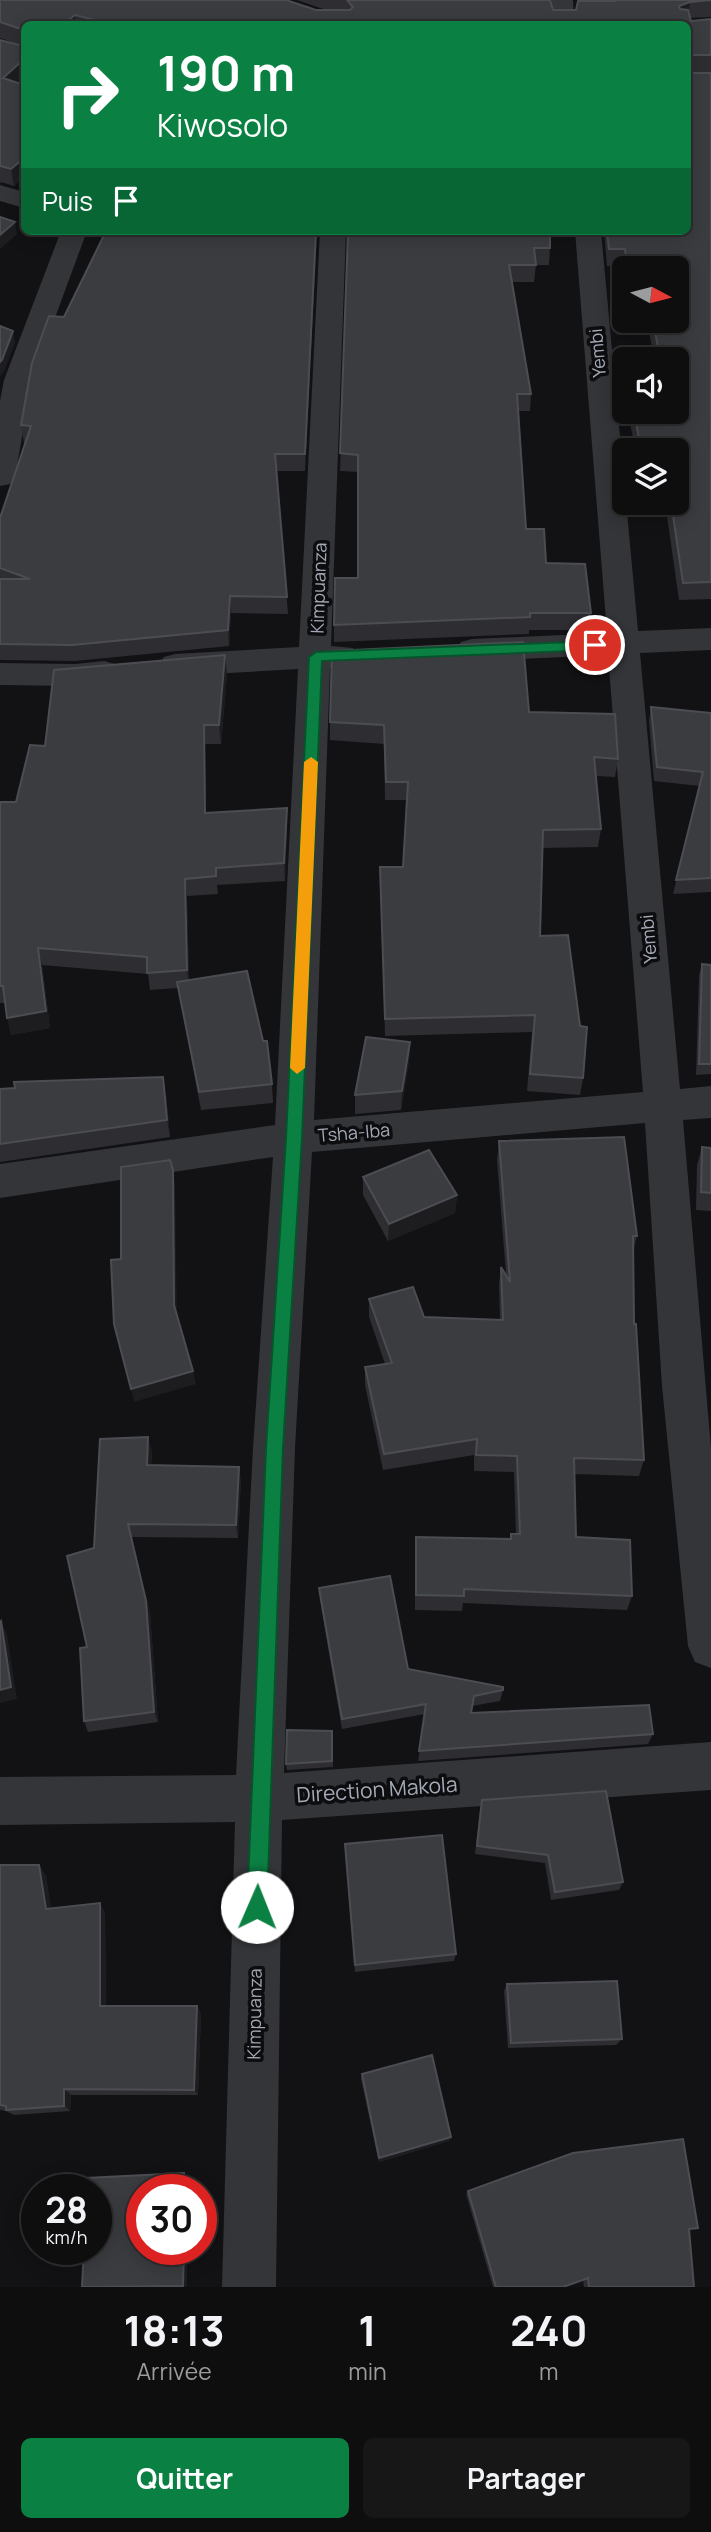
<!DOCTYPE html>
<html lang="fr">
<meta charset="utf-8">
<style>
:root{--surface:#0e0e0f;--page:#171718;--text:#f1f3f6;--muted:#9b9c9e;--line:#2e2e2f;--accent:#0b8043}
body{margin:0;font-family:Manrope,sans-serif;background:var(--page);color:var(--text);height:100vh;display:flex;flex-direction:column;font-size:26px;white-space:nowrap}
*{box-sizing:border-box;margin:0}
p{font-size:23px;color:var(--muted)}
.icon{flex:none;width:38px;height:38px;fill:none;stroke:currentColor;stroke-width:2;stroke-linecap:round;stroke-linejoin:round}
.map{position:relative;height:2287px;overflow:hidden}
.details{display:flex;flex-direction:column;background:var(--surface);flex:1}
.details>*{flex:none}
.guide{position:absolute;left:21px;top:21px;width:670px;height:214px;border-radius:10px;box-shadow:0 4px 18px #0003,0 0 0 2px var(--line);background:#0b8043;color:#fff;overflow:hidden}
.needle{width:46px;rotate:97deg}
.buttons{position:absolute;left:612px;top:256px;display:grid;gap:14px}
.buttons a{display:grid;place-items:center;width:77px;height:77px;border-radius:10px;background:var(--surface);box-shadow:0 4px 18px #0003,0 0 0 2px var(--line);font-size:35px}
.speed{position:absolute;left:21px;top:2174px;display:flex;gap:14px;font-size:35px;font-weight:700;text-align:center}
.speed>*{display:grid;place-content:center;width:91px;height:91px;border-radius:50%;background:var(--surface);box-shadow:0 4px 18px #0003,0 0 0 2px var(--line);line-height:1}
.speed small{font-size:18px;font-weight:400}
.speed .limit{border:10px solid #d22;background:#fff;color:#111}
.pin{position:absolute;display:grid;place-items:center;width:60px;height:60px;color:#fff;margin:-30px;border:4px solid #fff;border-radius:50%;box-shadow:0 2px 7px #0007}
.me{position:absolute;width:77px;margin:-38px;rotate:1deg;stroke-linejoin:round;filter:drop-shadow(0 0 5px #0008)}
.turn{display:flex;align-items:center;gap:24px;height:147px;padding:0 21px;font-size:32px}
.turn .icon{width:91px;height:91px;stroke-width:2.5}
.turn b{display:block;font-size:49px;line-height:60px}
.then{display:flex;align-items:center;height:66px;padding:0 21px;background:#0003;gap:14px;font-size:26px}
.eta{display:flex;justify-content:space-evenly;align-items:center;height:119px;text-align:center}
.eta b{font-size:42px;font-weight:700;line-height:49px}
.primary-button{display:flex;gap:14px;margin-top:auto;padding:14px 21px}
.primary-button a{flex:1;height:80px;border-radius:10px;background:var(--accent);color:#fff;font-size:28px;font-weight:700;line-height:80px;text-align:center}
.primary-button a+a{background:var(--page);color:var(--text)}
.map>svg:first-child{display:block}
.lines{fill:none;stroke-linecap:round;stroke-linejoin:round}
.minor{fill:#333539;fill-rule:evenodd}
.wall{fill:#2e2e32}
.shaded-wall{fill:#1d1d20}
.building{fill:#3a3c40;stroke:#4b4d53;stroke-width:2}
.route{fill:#0b8043;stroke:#07532c;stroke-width:2}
.slow{fill:#f59e0b}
.labels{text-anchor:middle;stroke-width:7;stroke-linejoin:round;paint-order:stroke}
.street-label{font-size:18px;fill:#a3aab6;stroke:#0d0d0f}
.near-street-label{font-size:21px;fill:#a3aab6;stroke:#0d0d0f}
</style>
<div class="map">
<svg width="711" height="2287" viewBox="0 0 711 2287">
<rect width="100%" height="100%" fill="#121214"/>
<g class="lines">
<path class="minor" d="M 551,0 L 573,0 L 574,24 L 552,24 Z
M 0,185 L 24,192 L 24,208 L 0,201 Z
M 61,231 L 87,231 L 32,380 L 15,477 L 10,484 L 0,486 L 0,401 L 4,380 Z
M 320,231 L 346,231 L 331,646 L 353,648 L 358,656 L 353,664 L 330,668 L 314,1120 L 643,1092 L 608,655 L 472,661 L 461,658 L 456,650 L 461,642 L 472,639 L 607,633 L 575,231 L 601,231 L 638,631 L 711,628 L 711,650 L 640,653 L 680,1089 L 711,1086 L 711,1118 L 683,1120 L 711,1448 L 711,1668 L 695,1662 L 688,1646 L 662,1386 L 645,1123 L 312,1152 L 295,1448 L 284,1773 L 711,1742 L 711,1790 L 282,1820 L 276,2287 L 222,2287 L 235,1822 L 0,1825 L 0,1777 L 236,1775 L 253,1448 L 273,1157 L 0,1198 L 0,1164 L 275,1125 L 298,669 L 175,676 L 164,673 L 159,665 L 164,657 L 175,654 L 299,647 Z
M 104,661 L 115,664 L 120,672 L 115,680 L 75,686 L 0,685 L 0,663 L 75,664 Z"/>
</g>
<path class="wall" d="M 0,0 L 326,10 L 297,0 L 550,0 L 553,10 L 576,10 L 608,1 L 608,0 L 711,0 L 711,17 L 690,18 L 691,21 L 711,19 L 711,72 L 689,72 L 711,73 L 711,599 L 679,600 L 665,502 L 677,502 L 677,450 L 635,450 L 628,411 L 677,411 L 677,359 L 654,359 L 647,320 L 677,320 L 677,268 L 625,268 L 625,287 L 623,266 L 607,266 L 604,231 L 688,231 L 688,24 L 24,24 L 24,78 L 19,83 L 24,85 L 24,177 L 14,186 L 1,182 L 0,183 L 0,40 L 23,46 L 0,38 Z
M 106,231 L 317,231 L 305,471 L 277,471 L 288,614 L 231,613 L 229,646 L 75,661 L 0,660 L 0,518 L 25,443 L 24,443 L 21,425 L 64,317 Z
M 348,231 L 550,248 L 549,265 L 536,265 L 534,282 L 512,282 L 531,394 L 530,411 L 519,411 L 526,529 L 546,563 L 591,613 L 589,630 L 529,630 L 529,634 L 334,642 L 334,625 L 358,578 L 358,472 L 340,471 Z
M 227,674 L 221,744 L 205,744 L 206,813 L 287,826 L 285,881 L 217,885 L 218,894 L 187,896 L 189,980 L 272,1084 L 273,1103 L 201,1110 L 178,988 L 150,990 L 148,974 L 42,965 L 50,1028 L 11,1035 L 5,1003 L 0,1003 L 0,802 L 16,802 L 45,746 Z
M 651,707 L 711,713 L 711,892 L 673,894 L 700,786 L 654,781 L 649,721 Z
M 529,712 L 618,759 L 615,777 L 596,776 L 601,829 L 598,847 L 542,848 L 540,936 L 583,1078 L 580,1095 L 527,1091 L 532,1032 L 385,1036 L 380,867 L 403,867 L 407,800 L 385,800 L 384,744 L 330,740 L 330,722 Z
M 702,964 L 711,965 L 711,1074 L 696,1075 L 699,975 Z
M 410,1042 L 409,1061 L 401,1110 L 355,1114 L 355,1095 Z
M 0,1089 L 166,1094 L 170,1137 L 0,1162 Z
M 499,1141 L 637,1236 L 634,1248 L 634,1324 L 644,1460 L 639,1476 L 574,1474 L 576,1537 L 632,1596 L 627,1610 L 463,1603 L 462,1611 L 415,1610 L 415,1552 L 416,1537 L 510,1539 L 511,1534 L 516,1534 L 514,1472 L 474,1471 L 474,1455 L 383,1470 L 365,1385 L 365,1367 L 385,1364 L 369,1317 L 369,1299 L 424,1317 L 500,1320 L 499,1285 L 501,1267 L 506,1274 L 497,1160 Z
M 702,1147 L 711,1148 L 711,1211 L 696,1210 L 697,1165 Z
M 363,1177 L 457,1195 L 455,1213 L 388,1241 L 363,1195 Z
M 152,1451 L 151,1465 L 241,1480 L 238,1538 L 132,1537 L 150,1613 L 158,1722 L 88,1732 L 84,1721 L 87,1647 L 94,1548 Z
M 319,1588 L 408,1669 L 503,1690 L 500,1701 L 472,1706 L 471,1713 L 653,1734 L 648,1744 L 418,1761 L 425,1714 L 342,1729 L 320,1600 Z
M 332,1731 L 333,1767 L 287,1770 L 286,1764 Z
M 482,1800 L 623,1882 L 619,1890 L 551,1900 L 545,1863 L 475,1854 L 480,1809 Z
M 345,1844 L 456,1954 L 454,1961 L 355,1972 Z
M 0,1865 L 39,1865 L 46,1876 L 51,1909 L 100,1903 L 105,1913 L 106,2006 L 197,2006 L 201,2014 L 198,2095 L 71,2095 L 70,2111 L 14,2115 L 6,2111 L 0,2110 Z
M 507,1984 L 622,2039 L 616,2045 L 508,2048 L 504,1991 Z
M 362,2074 L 451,2137 L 449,2141 L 379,2162 L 361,2079 Z
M 468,2191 L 698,2228 L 689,2230 L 694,2287 L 584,2287 L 583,2280 L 563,2287 L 493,2287 L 466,2194 Z"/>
<path class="shaded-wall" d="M 690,2 L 688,18 L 677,23 L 679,6 Z
M 75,15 L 76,24 L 64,24 Z
M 24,59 L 24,78 L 5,95 L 3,78 Z
M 24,158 L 24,177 L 14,186 L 11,169 Z
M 15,222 L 17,234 L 0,249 L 0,235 Z
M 316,231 L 317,231 L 305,471 L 305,454 Z
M 13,331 L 15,343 L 4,372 L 0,376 L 0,362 Z
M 230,596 L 231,613 L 229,646 L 228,630 Z
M 225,655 L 227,674 L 221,744 L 219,725 Z
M 204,725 L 205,744 L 206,831 L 205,813 Z
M 287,808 L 287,826 L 285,881 L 284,863 Z
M 185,879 L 187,896 L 189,988 L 187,970 Z
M 38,948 L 42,965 L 50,1028 L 11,1035 L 7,1018 Z
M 410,1042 L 409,1061 L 401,1110 L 402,1091 Z
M 163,1077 L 166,1094 L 170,1137 L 167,1120 Z
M 173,1170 L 175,1185 L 177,1319 L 174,1305 Z
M 457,1195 L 455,1213 L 388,1241 L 389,1224 Z
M 193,1371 L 196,1384 L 134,1402 L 131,1389 Z
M 148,1437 L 152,1451 L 151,1479 L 147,1465 Z
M 239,1467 L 241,1480 L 238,1538 L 236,1525 Z
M 132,1537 L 150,1613 L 158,1722 L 154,1712 Z
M 1,1621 L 7,1634 L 17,1699 L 0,1703 Z
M 39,1865 L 46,1876 L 53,1919 L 46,1909 Z
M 100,1903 L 105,1913 L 106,2014 L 100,2006 Z
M 197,2006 L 201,2014 L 198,2095 L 194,2090 Z
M 64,2089 L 71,2095 L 70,2111 L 64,2106 Z
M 451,2137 L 449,2141 L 379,2162 L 379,2158 Z
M 184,2173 L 188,2177 L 188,2189 L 184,2189 Z
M 184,2249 L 187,2249 L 187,2287 L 183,2286 Z"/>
<path class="building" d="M 0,0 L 286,0 L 316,10 L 350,10 L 353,7 L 347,0 L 550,0 L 553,10 L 576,10 L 578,1 L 615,1 L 615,0 L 711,0 L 690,2 L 679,6 L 680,9 L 688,10 L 691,21 L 711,19 L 711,55 L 689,55 L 689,73 L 711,73 L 711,582 L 683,583 L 671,502 L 677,502 L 677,450 L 641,450 L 634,411 L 677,411 L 677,359 L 660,359 L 653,320 L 677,320 L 677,268 L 627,268 L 625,249 L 609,249 L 607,231 L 688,231 L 688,24 L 111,24 L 75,15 L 64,24 L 24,24 L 24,59 L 3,78 L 24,85 L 24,158 L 11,169 L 0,166 L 0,40 L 23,46 L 24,30 L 0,22 Z
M 0,217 L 15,222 L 0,235 Z
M 106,231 L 316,231 L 305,454 L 275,454 L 287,597 L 230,596 L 228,630 L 72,645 L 0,644 L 0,579 L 30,579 L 0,568 L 0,518 L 31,426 L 21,425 L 32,363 L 49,316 L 64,317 Z
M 348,231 L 550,231 L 550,248 L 534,248 L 536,265 L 509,265 L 531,394 L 517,394 L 526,529 L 544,529 L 546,563 L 585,564 L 591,613 L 530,613 L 530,617 L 334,625 L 335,578 L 358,578 L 358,455 L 340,453 Z
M 0,326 L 13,331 L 2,360 L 0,362 Z
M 523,642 L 529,712 L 615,714 L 618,759 L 594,757 L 601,829 L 543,830 L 540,936 L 568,935 L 580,1026 L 587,1027 L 583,1078 L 530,1074 L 535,1015 L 385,1019 L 380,867 L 403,867 L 408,782 L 386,782 L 384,725 L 330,722 L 332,651 Z
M 225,655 L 219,725 L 204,725 L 205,813 L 287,808 L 284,863 L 216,868 L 216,876 L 185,879 L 187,970 L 147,973 L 147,957 L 38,948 L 46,1011 L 7,1018 L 3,986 L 0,986 L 0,802 L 16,802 L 30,745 L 45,746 L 54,670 Z
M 651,707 L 711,713 L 711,878 L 676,880 L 703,772 L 657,767 Z
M 702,964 L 711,965 L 711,1064 L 699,1064 Z
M 247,971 L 263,1041 L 267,1041 L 272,1084 L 199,1092 L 177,982 Z
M 366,1037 L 410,1042 L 402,1091 L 355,1095 Z
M 163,1077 L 167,1120 L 0,1144 L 0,1089 L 15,1088 L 14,1082 Z
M 624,1137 L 637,1236 L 633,1236 L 634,1324 L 636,1324 L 644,1460 L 574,1458 L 576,1537 L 630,1540 L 632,1596 L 464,1589 L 464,1596 L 416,1595 L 416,1537 L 511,1539 L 511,1534 L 520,1534 L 517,1456 L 476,1455 L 477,1439 L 384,1454 L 365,1367 L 392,1363 L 369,1299 L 413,1287 L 424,1317 L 503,1320 L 501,1267 L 510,1282 L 499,1141 Z
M 702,1147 L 711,1148 L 711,1193 L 701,1192 Z
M 429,1150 L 457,1195 L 389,1224 L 363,1177 Z
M 170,1160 L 173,1170 L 174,1305 L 193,1371 L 131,1389 L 114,1324 L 111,1260 L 121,1259 L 121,1167 Z
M 148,1437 L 147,1465 L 239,1467 L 236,1525 L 128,1524 L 146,1601 L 154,1712 L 84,1721 L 80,1648 L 87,1647 L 67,1556 L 94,1548 L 100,1439 Z
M 390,1576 L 408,1669 L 503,1687 L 503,1690 L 474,1696 L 471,1713 L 649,1705 L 653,1734 L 419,1751 L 426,1704 L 342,1719 L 319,1588 Z
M 1,1621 L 11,1687 L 0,1690 L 0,1622 Z
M 287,1730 L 332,1731 L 332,1761 L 286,1764 Z
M 606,1791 L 623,1882 L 555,1892 L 548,1855 L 477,1846 L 482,1800 Z
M 442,1835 L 456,1954 L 355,1965 L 345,1844 Z
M 0,1865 L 39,1865 L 46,1909 L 100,1903 L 100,2006 L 197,2006 L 194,2090 L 64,2089 L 64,2106 L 6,2110 L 6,2106 L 0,2105 Z
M 617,1981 L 622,2039 L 511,2043 L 507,1984 Z
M 432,2055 L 451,2137 L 379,2158 L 362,2074 Z
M 683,2139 L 698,2228 L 689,2229 L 694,2287 L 589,2287 L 588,2278 L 563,2287 L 496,2287 L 468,2191 L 573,2153 Z
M 184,2173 L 184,2189 L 142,2189 L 142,2249 L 184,2249 L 183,2286 L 82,2287 L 84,2249 L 96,2249 L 96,2189 L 86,2189 L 86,2178 Z"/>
<path class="route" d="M 595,641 L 602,645 L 595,650 L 322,661 L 302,1138 L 283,1448 L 267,1907 L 264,1914 L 257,1917 L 250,1914 L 247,1907 L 266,1448 L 286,1138 L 309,657 L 316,652 Z"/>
<path class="slow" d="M 311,757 L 318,762 L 305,1068 L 297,1074 L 290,1068 L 304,762 Z"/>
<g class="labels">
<g class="street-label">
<text transform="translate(598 353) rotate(-95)" y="6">Yembi</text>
<text transform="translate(319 588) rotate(-88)" y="6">Kimpuanza</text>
<text transform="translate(649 939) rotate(-95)" y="6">Yembi</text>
<text transform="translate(354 1133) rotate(-5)" y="6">Tsha-Iba</text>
<text transform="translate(255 2014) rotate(-89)" y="6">Kimpuanza</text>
</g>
<g class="near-street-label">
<text transform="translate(377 1790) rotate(-4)" y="7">Direction Makola</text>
</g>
</g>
</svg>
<div class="buttons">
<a><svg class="needle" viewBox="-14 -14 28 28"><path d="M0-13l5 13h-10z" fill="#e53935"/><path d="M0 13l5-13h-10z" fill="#9b9c9e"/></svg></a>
<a><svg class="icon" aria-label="sound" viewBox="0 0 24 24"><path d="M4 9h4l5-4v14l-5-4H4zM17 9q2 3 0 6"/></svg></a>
<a><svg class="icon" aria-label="layers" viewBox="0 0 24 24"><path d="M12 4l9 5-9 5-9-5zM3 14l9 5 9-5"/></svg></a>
</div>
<div class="speed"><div>28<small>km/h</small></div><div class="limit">30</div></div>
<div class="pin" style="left:595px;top:645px;background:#d93025"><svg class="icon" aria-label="arrive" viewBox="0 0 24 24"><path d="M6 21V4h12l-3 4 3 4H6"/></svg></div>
<svg class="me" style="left:257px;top:1907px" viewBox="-20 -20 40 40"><circle r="19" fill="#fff"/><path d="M0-13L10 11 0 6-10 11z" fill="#0b8043"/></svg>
<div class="guide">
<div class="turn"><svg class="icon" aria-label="right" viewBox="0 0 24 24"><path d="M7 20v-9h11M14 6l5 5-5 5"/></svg><div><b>190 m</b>Kiwosolo</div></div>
<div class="then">Puis<svg class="icon" aria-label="arrive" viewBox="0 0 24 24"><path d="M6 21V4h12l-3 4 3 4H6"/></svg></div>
</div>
</div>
<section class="details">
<div class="eta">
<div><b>18:13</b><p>Arrivée</p></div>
<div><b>1</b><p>min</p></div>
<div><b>240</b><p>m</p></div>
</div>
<div class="primary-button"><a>Quitter</a><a>Partager</a></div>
</section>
